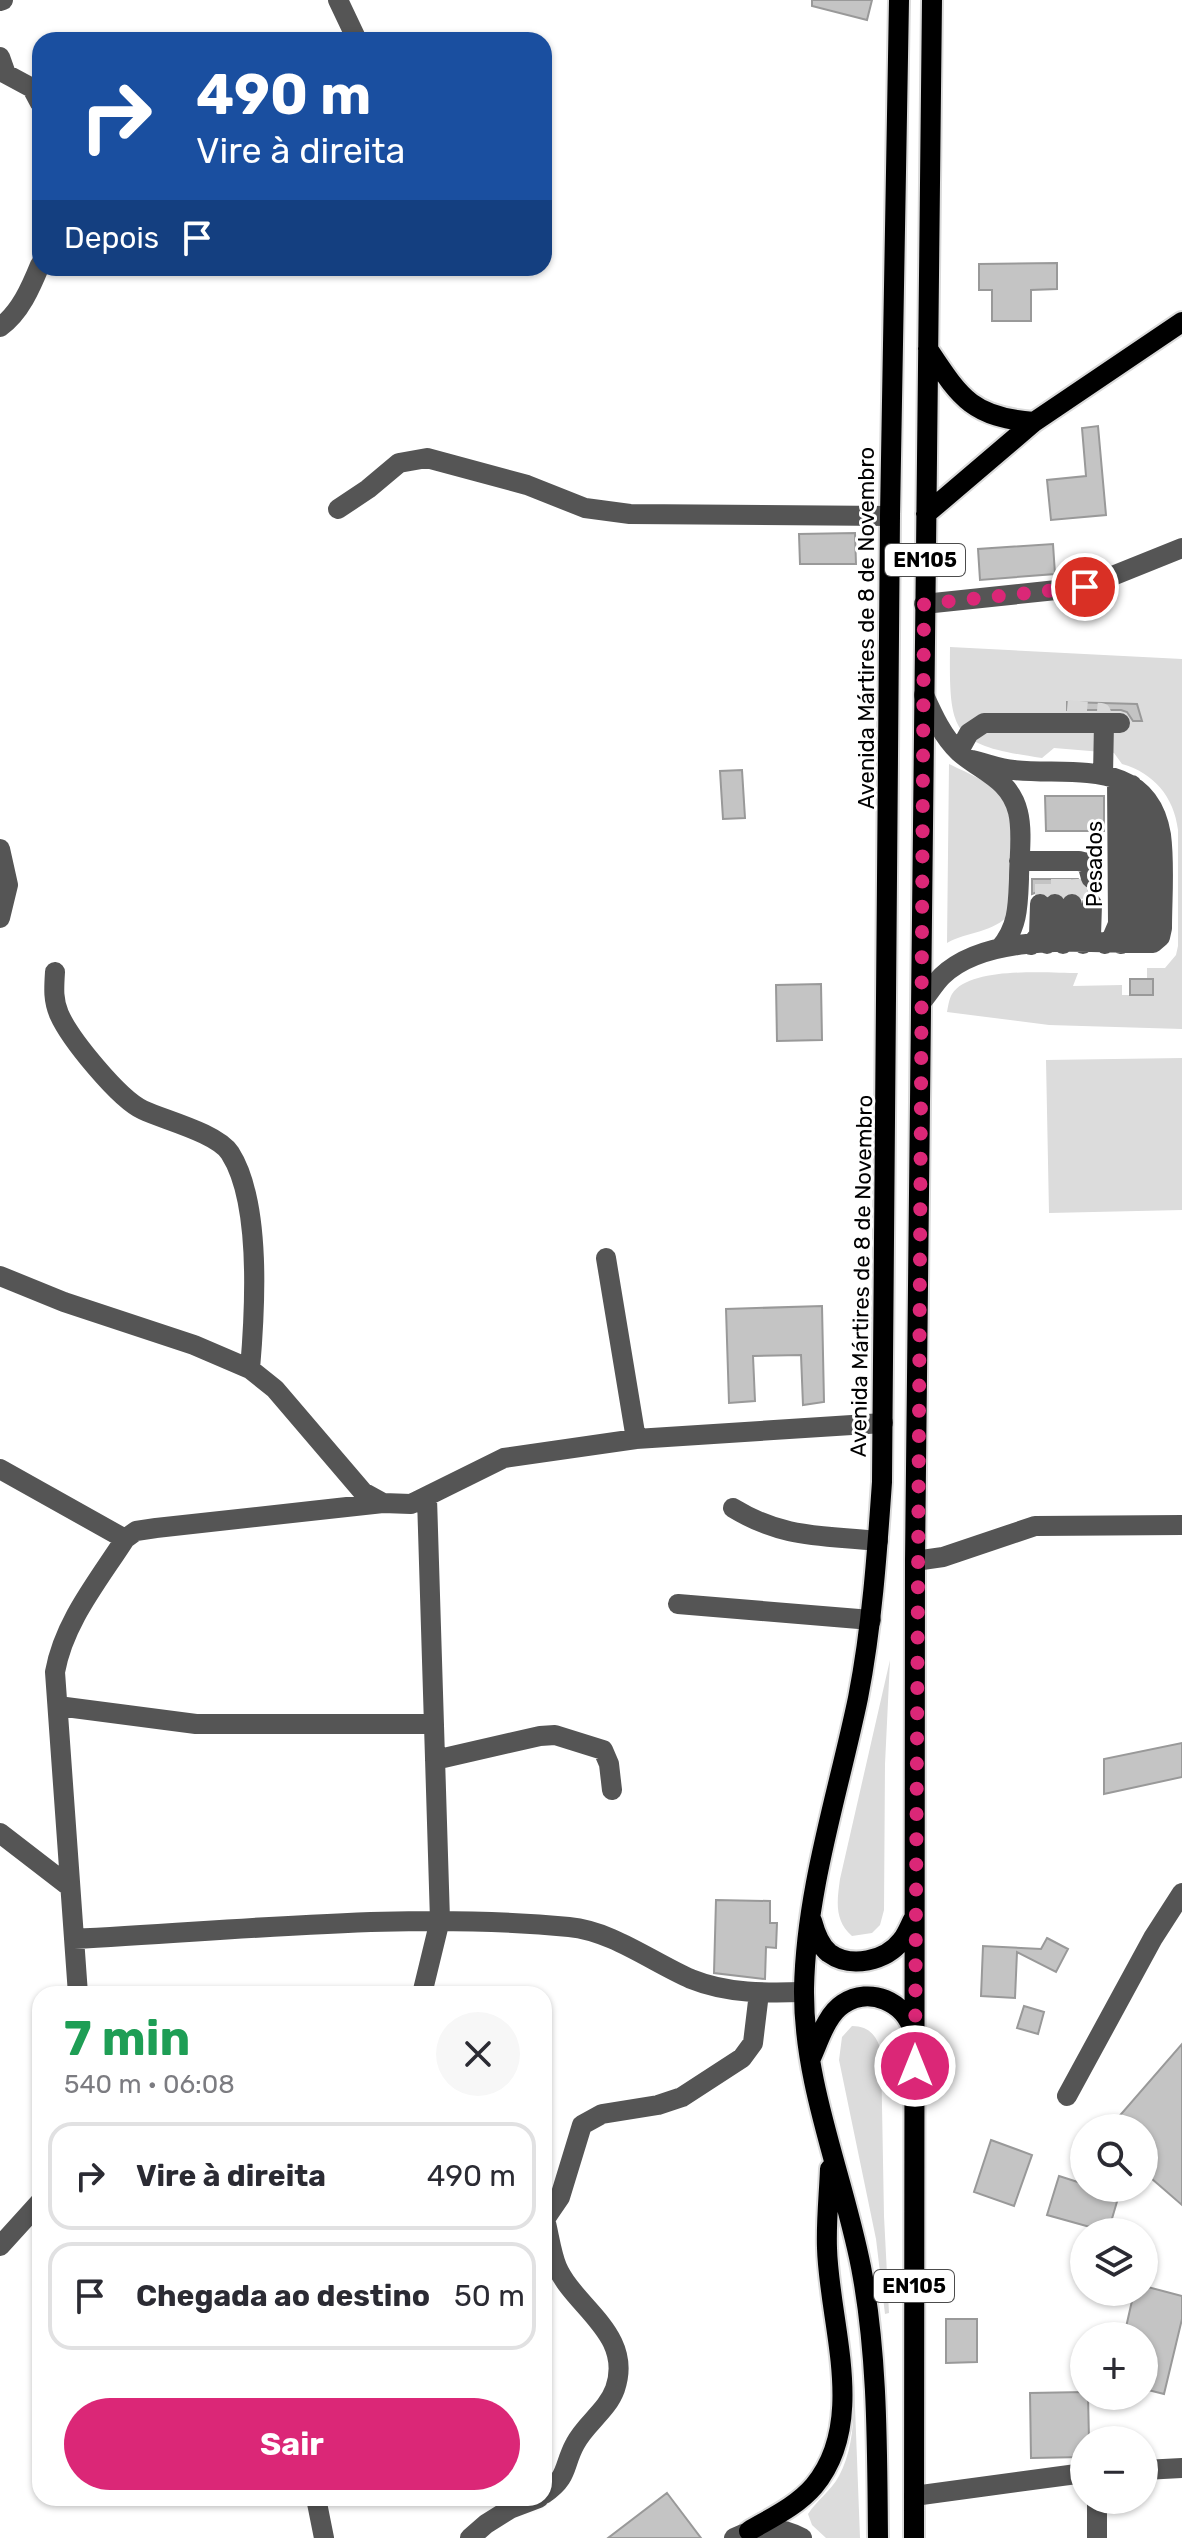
<!DOCTYPE html>
<html lang="pt">
<meta charset="utf-8">
<style>
:root{--surface:#fff;--page:#f7f7f7;--text:#2b2b33;--muted:#7c7c81;--line:#e1e1e2;--accent:#db2777}
body{margin:0;font-family:Rubik,sans-serif;background:var(--page);color:var(--text);height:100vh;display:flex;flex-direction:column;font-size:30px;white-space:nowrap}
*{box-sizing:border-box;margin:0}
p{font-size:26px;color:var(--muted)}
.icon{flex:none;width:44px;height:44px;fill:none;stroke:currentColor;stroke-width:2;stroke-linecap:round;stroke-linejoin:round}
.map{position:relative;flex:1;overflow:hidden}
.panel{position:absolute;left:32px;top:1986px;width:520px;height:520px;display:flex;flex-direction:column;background:var(--surface);border-radius:24px;box-shadow:0 2px 6px #0004}
.panel>*{flex:none}
.banner{position:absolute;left:32px;top:32px;width:520px;height:244px;border-radius:24px;box-shadow:0 2px 6px #0004;background:#1a4fa0;color:#fff;overflow:hidden}
.fabs{position:absolute;left:1070px;top:2114px;display:grid;gap:16px}
.fabs a{display:grid;place-items:center;width:88px;height:88px;border-radius:50%;background:var(--surface);box-shadow:0 2px 6px #0004;font-size:40px}
.pin{position:absolute;display:grid;place-items:center;width:68px;height:68px;color:#fff;margin:-34px;border:4px solid #fff;border-radius:50%;box-shadow:0 2px 8px #0007}
.me{position:absolute;width:88px;margin:-44px;rotate:0deg;stroke-linejoin:round;filter:drop-shadow(0 0 6px #0008)}
.turn{display:flex;align-items:center;gap:28px;height:168px;padding:0 32px;font-size:36px}
.turn .icon{width:104px;height:104px;stroke-width:2.5}
.turn b{display:block;font-size:56px;line-height:68px}
.then{display:flex;align-items:center;height:76px;padding:0 32px;background:#0003;gap:16px;font-size:30px}
.round{display:grid;place-items:center;flex:none;width:84px;height:84px;border-radius:42px;background:var(--page)}
.summary{display:flex;align-items:center;justify-content:space-between;height:136px;padding:0 32px}
h1{font-size:48px;font-weight:700;line-height:60px;color:#1e9e55}
.action{display:flex;gap:16px;margin-top:auto;padding:16px 32px}
.action a{flex:1;height:92px;border-radius:48px;background:var(--accent);color:#fff;font-size:32px;font-weight:700;line-height:92px;text-align:center}
ul{padding:0;list-style:none}
li{display:flex;align-items:center;gap:24px;height:108px;margin:0 16px 12px;padding:0 16px;border:4px solid var(--line);border-radius:24px}
li div{flex:1}
li b{display:block;font-size:30px}
li em{font-style:normal}
.map>svg:first-child{display:block}
.green{fill:#dcdcdc}
.building{fill:#c4c4c4;stroke:#999;stroke-width:2}
.lines{fill:none;stroke-linecap:round;stroke-linejoin:round}
.minor-tunnel{stroke:#d9d9d9;stroke-width:20;stroke-dasharray:20 10;stroke-linecap:butt}
.major-casing{stroke:#dbdbdb;stroke-width:24}
.minor{stroke:#555;stroke-width:20}
.major{stroke:#000;stroke-width:20}
.route{stroke:#db2777;stroke-width:14;stroke-dasharray:0 25.2}
.labels{text-anchor:middle;stroke-width:6;stroke-linejoin:round;paint-order:stroke}
.shield{fill:#fff;stroke:#4c4c4c;stroke-width:2}
.shield-label{font-size:20px;font-weight:bold;fill:#000}
.street-label{font-size:22px;fill:#000;stroke:#fff}
</style>
<div class="map">
<svg width="1182" height="2538" viewBox="0 0 1182 2538">
<rect width="100%" height="100%" fill="#fff"/>
<path class="green" d="M 950,647 L 1182,659 L 1182,1029 L 1049,1025 L 947,1012 C 948,1007 949,999 952,994 C 970,966 1048,973 1078,973 L 1073,986 L 1122,985 L 1122,995 L 1152,995 L 1152,979 L 1147,979 L 1147,968 L 1165,968 L 1176,955 L 1178,946 L 1178,830 C 1174,797 1154,773 1122,764 L 1114,753 L 1054,748 L 1042,758 C 952,745 949,735 950,647 Z
M 949,764 C 969,774 993,782 1006,802 C 1020,823 1010,888 1009,914 C 996,932 966,932 947,943 Z
M 1182,1058 L 1182,1210 L 1049,1213 L 1046,1060 Z
M 890,1660 L 885,1764 L 884,1910 L 880,1925 L 872,1933 L 852,1936 C 834,1920 837,1901 840,1879 Z
M 852,2026 C 869,2026 877,2036 881,2051 L 884,2216 L 889,2313 L 885,2314 L 876,2239 L 839,2060 L 842,2037 Z
M 845,2305 L 854,2380 L 860,2538 L 826,2538 L 812,2525 L 808,2514 C 817,2500 830,2492 839,2476 C 865,2427 849,2358 845,2305 Z"/>
<path class="building" d="M 812,0 L 872,0 L 867,20 L 812,6 Z
M 1057,263 L 1057,289 L 1031,290 L 1031,321 L 992,321 L 992,290 L 979,290 L 979,264 Z
M 1098,426 L 1106,515 L 1051,520 L 1047,480 L 1086,476 L 1082,428 Z
M 855,533 L 856,564 L 800,564 L 799,534 Z
M 1053,544 L 1055,574 L 980,580 L 978,549 Z
M 1067,702 L 1137,704 L 1142,721 L 1133,721 L 1127,712 L 1121,710 L 1067,710 Z
M 742,770 L 745,818 L 723,819 L 720,771 Z
M 1045,796 L 1104,796 L 1104,831 L 1046,831 Z
M 1032,879 L 1078,879 L 1082,888 L 1088,891 L 1099,888 L 1099,893 L 1092,891 L 1082,896 L 1073,891 L 1064,895 L 1040,891 L 1032,894 Z
M 1130,979 L 1153,979 L 1153,995 L 1130,995 Z
M 821,984 L 822,1040 L 777,1041 L 776,985 Z
M 822,1306 L 824,1402 L 803,1405 L 801,1355 L 753,1356 L 755,1401 L 729,1403 L 726,1309 Z
M 1182,1743 L 1182,1777 L 1104,1794 L 1104,1759 Z
M 716,1900 L 770,1901 L 770,1923 L 777,1923 L 776,1948 L 766,1947 L 765,1979 L 714,1973 Z
M 1047,1938 L 1068,1949 L 1056,1972 L 1017,1952 L 1015,1998 L 981,1996 L 983,1946 L 1041,1949 Z
M 1024,2006 L 1044,2012 L 1038,2034 L 1017,2028 Z
M 1182,2044 L 1182,2205 L 1144,2172 L 1144,2128 L 1109,2128 Z
M 991,2140 L 1032,2155 L 1014,2206 L 974,2192 Z
M 1059,2176 L 1084,2184 L 1084,2188 L 1096,2188 L 1119,2195 L 1108,2232 L 1047,2215 Z
M 1144,2286 L 1182,2296 L 1182,2319 L 1164,2394 L 1144,2389 L 1144,2336 L 1124,2336 L 1134,2292 L 1144,2292 Z
M 946,2319 L 977,2319 L 977,2362 L 946,2363 Z
M 1084,2392 L 1084,2396 L 1088,2396 L 1089,2440 L 1084,2440 L 1084,2457 L 1031,2458 L 1030,2393 Z
M 667,2493 L 701,2538 L 608,2538 Z"/>
<g class="lines">
<path class="minor-tunnel" d="M 1067,710 L 1101,713 L 1104,723
M 1061,879 L 1061,904
M 1077,879 L 1078,904
M 1045,904 L 1045,879"/>
<g class="major-casing">
<path id="major" d="M 928,349 C 960,397 971,417 1034,422
M 926,514 L 1034,422 L 1182,322
M 812,1921 C 815,1932 820,1946 829,1953 C 851,1969 886,1961 902,1940 C 907,1934 910,1925 914,1918
M 811,2058 C 819,2041 826,2015 843,2004 C 870,1986 905,2002 913,2031
M 749,2531 C 771,2518 797,2506 814,2486 C 868,2421 829,2324 827,2248 C 826,2222 829,2195 830,2169
M 878,2538 C 877,2447 878,2356 861,2267 C 843,2175 803,2084 804,1989 C 806,1890 838,1794 858,1698 C 872,1626 877,1554 882,1482 L 890,516 L 899,0
M 914,2538 L 915,1561 L 932,0"/>
</g>
<path class="minor" d="M 338,0 L 357,40
M 0,1 L 3,0
M 0,57 L 6,74 L 32,88 L 40,103
M 0,327 C 20,313 31,287 40,265
M 338,509 L 368,489 L 399,463 L 427,458 L 527,485 L 585,508 L 630,514 L 890,516
M 924,604 L 1085,587 L 1182,548
M 924,695 C 933,715 943,737 959,752 C 982,772 1010,779 1018,812 C 1023,832 1019,858 1019,879 C 1018,906 1018,927 1000,948
M 959,751 L 969,733 L 984,723 L 1120,723
M 1103,775 L 1104,723
M 0,849 L 8,885 L 0,918
M 1019,861 L 1079,861 L 1087,863 L 1091,878
M 1137,943 L 1148,925 L 1147,811
M 1047,944 L 1056,935 L 1055,904
M 1063,944 L 1072,935 L 1072,904
M 1083,944 L 1091,936 L 1092,904
M 1105,944 L 1112,938 L 1118,924 L 1117,779
M 1121,944 L 1127,939 L 1133,925 L 1132,785
M 1031,945 L 1039,935 L 1040,904
M 55,972 C 54,988 53,1000 59,1014 C 70,1039 119,1099 143,1110 C 164,1120 217,1133 230,1153 C 262,1203 255,1311 250,1369
M 923,1000 C 929,993 935,983 942,976 C 990,930 1092,944 1153,943 L 1160,937 L 1162,928 C 1162,898 1165,865 1161,835 C 1148,757 1072,776 1014,770 C 1000,769 986,763 972,760
M 606,1258 L 636,1439
M 0,1276 L 64,1302 L 194,1345 L 250,1369 L 275,1389 L 363,1492 L 383,1503
M 0,1469 L 125,1539
M 733,1508 C 784,1539 821,1535 878,1541
M 915,1561 L 943,1557 L 1035,1526 L 1182,1525
M 678,1604 L 871,1620
M 58,1706 L 196,1724 L 434,1724
M 435,1760 L 540,1736 L 555,1735 L 603,1750 L 609,1764 L 612,1790
M 0,1833 L 70,1887
M 74,1939 C 238,1931 405,1911 569,1927 C 612,1931 652,1962 691,1979 C 728,1994 766,1993 804,1992
M 78,1994 L 55,1672 C 64,1622 98,1581 125,1539 L 136,1531 L 156,1528 L 383,1503 L 411,1504 L 504,1458 L 636,1439 L 883,1423
M 422,1994 L 440,1920 L 427,1498
M 1067,2096 L 1153,1938 L 1182,1893
M 0,2246 L 40,2202
M 1144,2470 L 1182,2468
M 544,2494 C 569,2477 563,2466 575,2444 C 585,2424 607,2411 615,2389 C 634,2334 574,2307 557,2267 C 551,2252 549,2234 545,2219 L 560,2197 L 582,2125 L 602,2114 L 658,2105 L 682,2097 L 742,2058 L 753,2043 L 759,1993
M 914,2496 L 1084,2473
M 316,2498 L 324,2538
M 1097,2500 L 1097,2538
M 470,2538 L 486,2524 L 510,2509 L 539,2498
M 734,2538 C 757,2527 779,2525 802,2538"/>
<use href="#major" class="major"/>
</g>
<g class="lines">
<path class="route" d="M 915,2066 L 924,604 L 1085,587"/>
</g>
<g class="labels">
<g class="shield">
<rect x="885" y="544" width="80" height="32" rx="6"/>
<rect x="874" y="2270" width="80" height="32" rx="6"/>
</g>
<g class="shield-label">
<text x="925" y="567">EN105</text>
<text x="914" y="2293">EN105</text>
</g>
<g class="street-label">
<text transform="translate(866 628) rotate(-90)" y="8">Avenida Mártires de 8 de Novembro</text>
<text transform="translate(1094 864) rotate(-90)" y="8">Pesados</text>
<text transform="translate(861 1276) rotate(-89)" y="8">Avenida Mártires de 8 de Novembro</text>
</g>
</g>
</svg>
<div class="fabs">
<a><svg class="icon" aria-label="search" viewBox="0 0 24 24"><circle cx="10" cy="10" r="6"/><path d="M15 15l6 6"/></svg></a>
<a><svg class="icon" aria-label="layers" viewBox="0 0 24 24"><path d="M12 4l9 5-9 5-9-5zM3 14l9 5 9-5"/></svg></a>
<a>+</a>
<a>−</a>
</div>
<div class="pin" style="left:1085px;top:587px;background:#d93025"><svg class="icon" aria-label="arrive" viewBox="0 0 24 24"><path d="M6 21V4h12l-3 4 3 4H6"/></svg></div>
<svg class="me" style="left:915px;top:2066px" viewBox="-20 -20 40 40"><circle r="17" fill="#db2777" stroke="#fff" stroke-width="3"/><path d="M0-11L8 9 0 5-8 9z" fill="#fff"/></svg>
<div class="banner">
<div class="turn"><svg class="icon" aria-label="right" viewBox="0 0 24 24"><path d="M7 20v-9h11M14 6l5 5-5 5"/></svg><div><b>490 m</b>Vire à direita</div></div>
<div class="then">Depois<svg class="icon" aria-label="arrive" viewBox="0 0 24 24"><path d="M6 21V4h12l-3 4 3 4H6"/></svg></div>
</div>
<section class="panel">
<div class="summary"><div><h1>7 min</h1><p>540 m · 06:08</p></div><a class="round"><svg class="icon" aria-label="close" viewBox="0 0 24 24"><path d="M6 6l12 12M18 6L6 18"/></svg></a></div>
<ul>
<li><svg class="icon" aria-label="right" viewBox="0 0 24 24"><path d="M7 20v-9h11M14 6l5 5-5 5"/></svg><div><b>Vire à direita</b></div><em>490 m</em></li>
<li><svg class="icon" aria-label="arrive" viewBox="0 0 24 24"><path d="M6 21V4h12l-3 4 3 4H6"/></svg><div><b>Chegada ao destino</b></div><em>50 m</em></li>
</ul>
<div class="action"><a>Sair</a></div>
</section>
</div>
